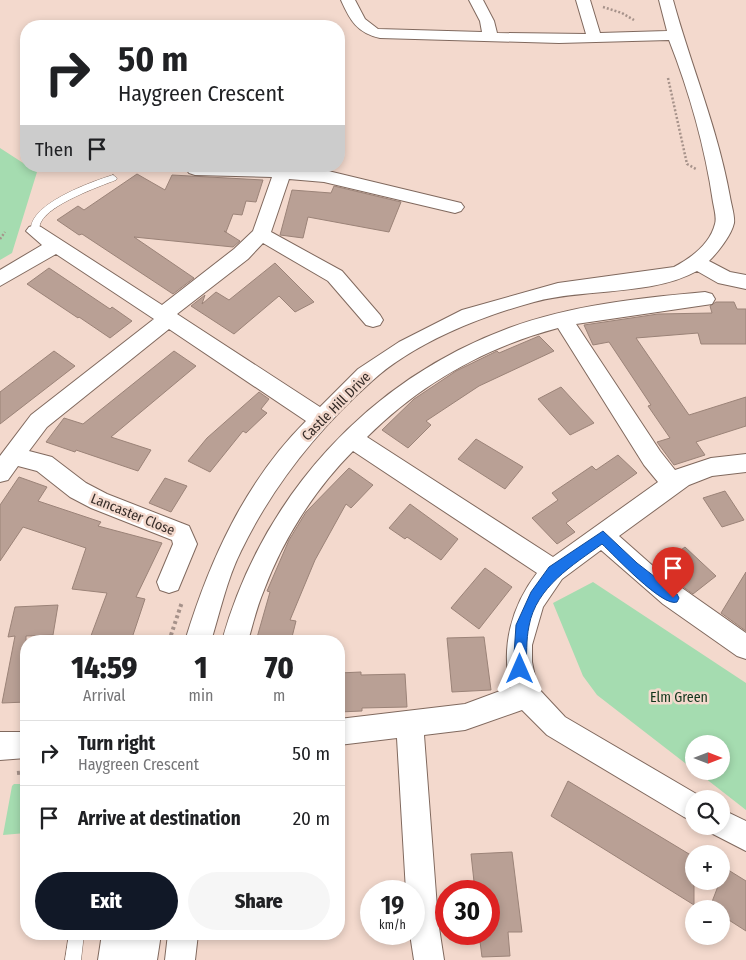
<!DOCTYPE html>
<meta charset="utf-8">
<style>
:root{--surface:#fff;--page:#f6f6f6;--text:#202124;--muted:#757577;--line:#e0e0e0;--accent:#111827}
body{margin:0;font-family:"Fira Sans Condensed",sans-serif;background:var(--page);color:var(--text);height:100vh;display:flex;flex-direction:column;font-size:19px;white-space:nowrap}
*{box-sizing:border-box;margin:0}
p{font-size:16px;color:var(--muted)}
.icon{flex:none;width:28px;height:28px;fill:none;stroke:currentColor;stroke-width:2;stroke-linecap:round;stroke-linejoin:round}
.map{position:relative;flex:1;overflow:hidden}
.sheet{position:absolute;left:20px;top:635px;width:325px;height:305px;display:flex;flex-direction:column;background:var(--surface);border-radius:20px;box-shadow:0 2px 8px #0003}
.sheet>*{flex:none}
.hud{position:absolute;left:20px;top:20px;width:325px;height:152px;border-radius:20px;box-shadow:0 2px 8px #0003;background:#fff;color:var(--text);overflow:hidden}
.needle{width:32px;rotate:90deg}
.fabs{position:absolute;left:685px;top:735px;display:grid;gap:10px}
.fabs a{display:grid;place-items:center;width:45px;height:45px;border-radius:50%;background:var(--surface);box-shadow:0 2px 8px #0003;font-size:25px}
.speed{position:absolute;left:360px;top:880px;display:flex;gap:10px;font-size:25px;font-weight:700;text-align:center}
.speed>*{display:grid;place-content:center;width:65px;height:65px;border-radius:50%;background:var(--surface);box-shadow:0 2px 8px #0003;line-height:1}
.speed small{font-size:12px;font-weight:400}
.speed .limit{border:8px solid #d22;background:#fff;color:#111}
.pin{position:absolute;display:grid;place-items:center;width:42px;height:42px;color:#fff;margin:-51px -21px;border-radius:50% 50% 50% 0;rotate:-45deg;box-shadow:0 0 5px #0007}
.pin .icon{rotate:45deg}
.me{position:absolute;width:55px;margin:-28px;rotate:0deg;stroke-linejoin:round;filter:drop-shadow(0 0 4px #0008)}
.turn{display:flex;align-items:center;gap:18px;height:105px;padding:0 15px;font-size:22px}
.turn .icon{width:65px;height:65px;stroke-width:2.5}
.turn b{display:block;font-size:35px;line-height:42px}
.then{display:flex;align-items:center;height:48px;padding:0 15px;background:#0003;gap:10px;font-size:19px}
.eta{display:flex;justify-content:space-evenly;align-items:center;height:85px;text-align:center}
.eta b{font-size:30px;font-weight:800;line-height:35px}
.action{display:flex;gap:10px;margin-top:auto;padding:10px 15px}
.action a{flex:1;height:58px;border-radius:30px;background:var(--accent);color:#fff;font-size:20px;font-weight:800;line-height:58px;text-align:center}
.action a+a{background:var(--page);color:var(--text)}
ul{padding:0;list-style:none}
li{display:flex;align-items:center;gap:15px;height:65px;padding:0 15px;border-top:1px solid var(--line)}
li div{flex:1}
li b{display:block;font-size:19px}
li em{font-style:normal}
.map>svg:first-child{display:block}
.green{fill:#a5dcb0}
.building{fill:#b9a095;stroke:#9b8378}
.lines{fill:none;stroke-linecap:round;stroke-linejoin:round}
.service-casing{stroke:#80695e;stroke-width:1}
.minor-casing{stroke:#80695e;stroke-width:2}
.path-far1{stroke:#a6928a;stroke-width:2.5;stroke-dasharray:2 2;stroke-linecap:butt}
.path{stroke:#a6928a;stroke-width:4;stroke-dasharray:3 3;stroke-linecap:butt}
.service{fill:#fff;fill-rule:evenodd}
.minor{fill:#fff;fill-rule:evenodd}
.route{fill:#1a73e8;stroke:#114b97}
.labels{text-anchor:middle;stroke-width:5;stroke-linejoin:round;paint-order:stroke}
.street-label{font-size:14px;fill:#362c28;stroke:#f3d9cd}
.park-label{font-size:14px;fill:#11351b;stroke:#f3d9cd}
</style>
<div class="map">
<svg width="746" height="960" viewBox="0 0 746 960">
<rect width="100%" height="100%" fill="#f3d9cd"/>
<path class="green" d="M 0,148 L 37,172 L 12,253 L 0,260 Z
M 593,582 L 746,683 L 746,810 L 696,771 L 721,771 L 721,744 L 694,744 L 694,770 L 597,695 L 583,676 L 553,603 Z
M 14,784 L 26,784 L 26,833 L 3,835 L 12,786 Z"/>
<path class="building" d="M 137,174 L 165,190 L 172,175 L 263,180 L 256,202 L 246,201 L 242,215 L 233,214 L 226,232 L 224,231 L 240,241 L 233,247 L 134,237 L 194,278 L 173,294 L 82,234 L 79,235 L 57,220 L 78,206 L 84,210 Z
M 334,186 L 401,202 L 389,232 L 308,217 L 303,238 L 280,235 L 292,190 L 331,193 Z
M 275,263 L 314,302 L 295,312 L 279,296 L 234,334 L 191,306 L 205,295 L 202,304 L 216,292 L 229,300 Z
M 49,268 L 110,309 L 112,307 L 132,321 L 110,338 L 79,317 L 78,318 L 27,284 Z
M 716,302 L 734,302 L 737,309 L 746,309 L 746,344 L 701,344 L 698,333 L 636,338 L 689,415 L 746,397 L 746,426 L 696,442 L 705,455 L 674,465 L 657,442 L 670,438 L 648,406 L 651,405 L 609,342 L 593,345 L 584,325 L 658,314 L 712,313 L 710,306 Z
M 539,336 L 554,351 L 479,386 L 426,421 L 431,425 L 408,448 L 382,430 L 414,399 L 456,371 L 497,351 L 499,353 Z
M 54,351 L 75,366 L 0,424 L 0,392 Z
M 174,351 L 196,366 L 111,437 L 151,450 L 138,471 L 76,450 L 75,452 L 46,442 L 64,418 L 83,424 Z
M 561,387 L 594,423 L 570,435 L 538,399 Z
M 259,392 L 269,399 L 261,409 L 267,413 L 246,433 L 243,431 L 210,472 L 188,461 L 207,438 Z
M 476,439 L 523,467 L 505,489 L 458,459 Z
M 618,455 L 637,473 L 566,523 L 575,532 L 557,544 L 532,518 L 558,500 L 552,493 L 592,466 L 596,470 Z
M 349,468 L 373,485 L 351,508 L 346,504 L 315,560 L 290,620 L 296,621 L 291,641 L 256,641 L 270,592 L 267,591 L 289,540 L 306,512 Z
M 19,477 L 47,487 L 38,501 L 101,522 L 98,526 L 162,543 L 136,597 L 145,599 L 131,641 L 89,641 L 107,593 L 72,589 L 86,548 L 23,527 L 0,561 L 0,505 Z
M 165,478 L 187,486 L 171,512 L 149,503 Z
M 725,491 L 744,520 L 722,527 L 703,498 Z
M 410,504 L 458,539 L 441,560 L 407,537 L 405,539 L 389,528 Z
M 685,547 L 716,576 L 693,594 L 671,578 L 659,566 Z
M 485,568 L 512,587 L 479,629 L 451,608 Z
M 746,572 L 746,631 L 721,613 Z
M 58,605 L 53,635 L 26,636 L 26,702 L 2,703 L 15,636 L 8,637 L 15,607 Z
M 484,637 L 491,690 L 452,692 L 447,638 Z
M 361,672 L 361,675 L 405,674 L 407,707 L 362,708 L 362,711 L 339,712 L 339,673 Z
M 568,781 L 694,857 L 694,905 L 551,816 Z
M 512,852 L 522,932 L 508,932 L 510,956 L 482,957 L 479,934 L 489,934 L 489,891 L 475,891 L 471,854 Z
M 725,868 L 746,881 L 746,931 L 721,915 L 721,909 L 710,907 Z"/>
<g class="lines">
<g class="service-casing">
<path id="service" d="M 113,175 L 117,178 L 116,180 C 98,187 50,204 41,222 C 39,225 40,230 38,233 L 32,233 C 23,206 93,181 113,175 Z
M 69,934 L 84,934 L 81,960 L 65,960 Z"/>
</g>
<g class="minor-casing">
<path id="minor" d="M 341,0 L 355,0 L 365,19 L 378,29 L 482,32 L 480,21 L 469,0 L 483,0 L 494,21 L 497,33 L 586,34 L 576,0 L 590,0 L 600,33 L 667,31 L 659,0 L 673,0 C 691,66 718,129 730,197 C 731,204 735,216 734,223 C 731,236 718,252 709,261 L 730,272 L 746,275 L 746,289 L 718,283 L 697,271 C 652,296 584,288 534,302 C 479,317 414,343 372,381 C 318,429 272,487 241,551 C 227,579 220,612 211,641 L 185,641 C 210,559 245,482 306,421 L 169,329 L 47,427 L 29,451 L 52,457 L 86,483 L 107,494 L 189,526 L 197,544 L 178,590 L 169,593 L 160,590 L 157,582 L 173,544 L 172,540 L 91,508 L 70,497 L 37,471 L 18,466 L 8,480 L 0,482 L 0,456 L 31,415 L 154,319 L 56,254 L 0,286 L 0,270 L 42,245 L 26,231 L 29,227 L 35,225 L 41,227 L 162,305 L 234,249 L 253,231 L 272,177 L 195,175 L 189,173 L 186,169 L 188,166 L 272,166 L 324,170 L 461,203 L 464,207 L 461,211 L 455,213 L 324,182 L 289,179 L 271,232 L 342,271 L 380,315 L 383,320 L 380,325 L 373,327 L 366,325 L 328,281 L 263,243 L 248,259 L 177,314 L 320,407 L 358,369 L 399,342 L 462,310 L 558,283 L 674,267 C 691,258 710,244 715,224 C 717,218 714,208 713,202 C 705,147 689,91 669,40 L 559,43 L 380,38 C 357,33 350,20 341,0 Z
M 705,292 L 712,294 L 715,299 L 712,304 L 576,324 L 660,451 L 675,470 L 711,458 L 746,454 L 746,472 L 712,476 L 689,485 L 619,536 L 662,574 L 746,633 L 746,659 L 737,656 L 663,604 L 601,550 L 562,579 L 543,607 L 532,645 L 532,662 L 537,687 L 565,717 L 705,799 L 694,799 L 694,821 L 684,817 L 547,735 L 522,710 L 465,730 L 424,735 L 438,921 L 444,960 L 414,960 L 410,934 L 414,934 L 414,891 L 406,891 L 397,738 L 339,745 L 339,719 L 465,704 L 511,687 C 500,648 512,605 537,573 L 353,451 C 315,489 283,539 264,590 C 257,606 253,624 248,641 L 222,641 C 262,497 368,380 509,328 C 571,305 639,298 705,292 ZM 558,328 L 644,465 L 658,482 L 553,557 L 367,437 C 420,384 486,347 558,328 Z
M 0,732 L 26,732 L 26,758 L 0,760 Z
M 721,809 L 746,821 L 746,851 L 711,833 L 708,826 L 721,826 Z
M 102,934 L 161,934 L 157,960 L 98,960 Z
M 168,934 L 198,934 L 195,960 L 165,960 Z"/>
</g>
<path class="path-far1" d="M 603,7 L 622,13 L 634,20
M 668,78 L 687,164 L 696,169
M 0,239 L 5,232"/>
<path class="path" d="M 169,641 L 182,602
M 17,773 L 26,772"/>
<use href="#service" class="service"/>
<use href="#minor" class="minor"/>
</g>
<path class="route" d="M 603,531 L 637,563 L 677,594 L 679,598 L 677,602 C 663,608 614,555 602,544 C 573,565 536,587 529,626 C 526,640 527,655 526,669 L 524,674 L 520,676 L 515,674 L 513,669 L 516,625 L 531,592 L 549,567 Z"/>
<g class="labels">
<g class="street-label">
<text transform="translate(336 406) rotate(-45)" y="5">Castle Hill Drive</text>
<text transform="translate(133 514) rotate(22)" y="5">Lancaster Close</text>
</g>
<g class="park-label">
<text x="679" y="702">Elm Green</text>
</g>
</g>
</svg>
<div class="fabs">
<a><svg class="needle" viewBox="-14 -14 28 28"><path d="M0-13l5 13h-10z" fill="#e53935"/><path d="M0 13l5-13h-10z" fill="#757577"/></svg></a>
<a><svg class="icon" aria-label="search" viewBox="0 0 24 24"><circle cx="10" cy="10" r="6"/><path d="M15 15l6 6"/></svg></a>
<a>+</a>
<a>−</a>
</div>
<div class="speed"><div>19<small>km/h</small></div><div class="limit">30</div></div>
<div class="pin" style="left:673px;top:598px;background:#d93025"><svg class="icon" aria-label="arrive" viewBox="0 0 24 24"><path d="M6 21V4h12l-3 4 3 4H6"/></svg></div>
<svg class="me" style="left:520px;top:669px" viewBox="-20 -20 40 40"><path d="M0-17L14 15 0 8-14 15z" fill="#1a73e8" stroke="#fff" stroke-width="4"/></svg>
<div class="hud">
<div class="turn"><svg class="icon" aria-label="right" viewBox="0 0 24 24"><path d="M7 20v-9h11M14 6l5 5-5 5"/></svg><div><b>50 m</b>Haygreen Crescent</div></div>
<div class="then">Then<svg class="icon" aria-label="arrive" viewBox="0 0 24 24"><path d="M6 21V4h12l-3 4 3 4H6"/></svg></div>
</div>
<section class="sheet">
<div class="eta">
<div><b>14:59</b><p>Arrival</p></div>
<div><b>1</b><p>min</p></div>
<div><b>70</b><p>m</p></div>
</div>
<ul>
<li><svg class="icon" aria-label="right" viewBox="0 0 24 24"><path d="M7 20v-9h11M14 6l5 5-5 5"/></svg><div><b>Turn right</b><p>Haygreen Crescent</p></div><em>50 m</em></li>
<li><svg class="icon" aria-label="arrive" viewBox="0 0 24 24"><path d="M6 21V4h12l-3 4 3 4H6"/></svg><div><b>Arrive at destination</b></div><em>20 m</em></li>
</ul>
<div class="action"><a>Exit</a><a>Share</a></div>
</section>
</div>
